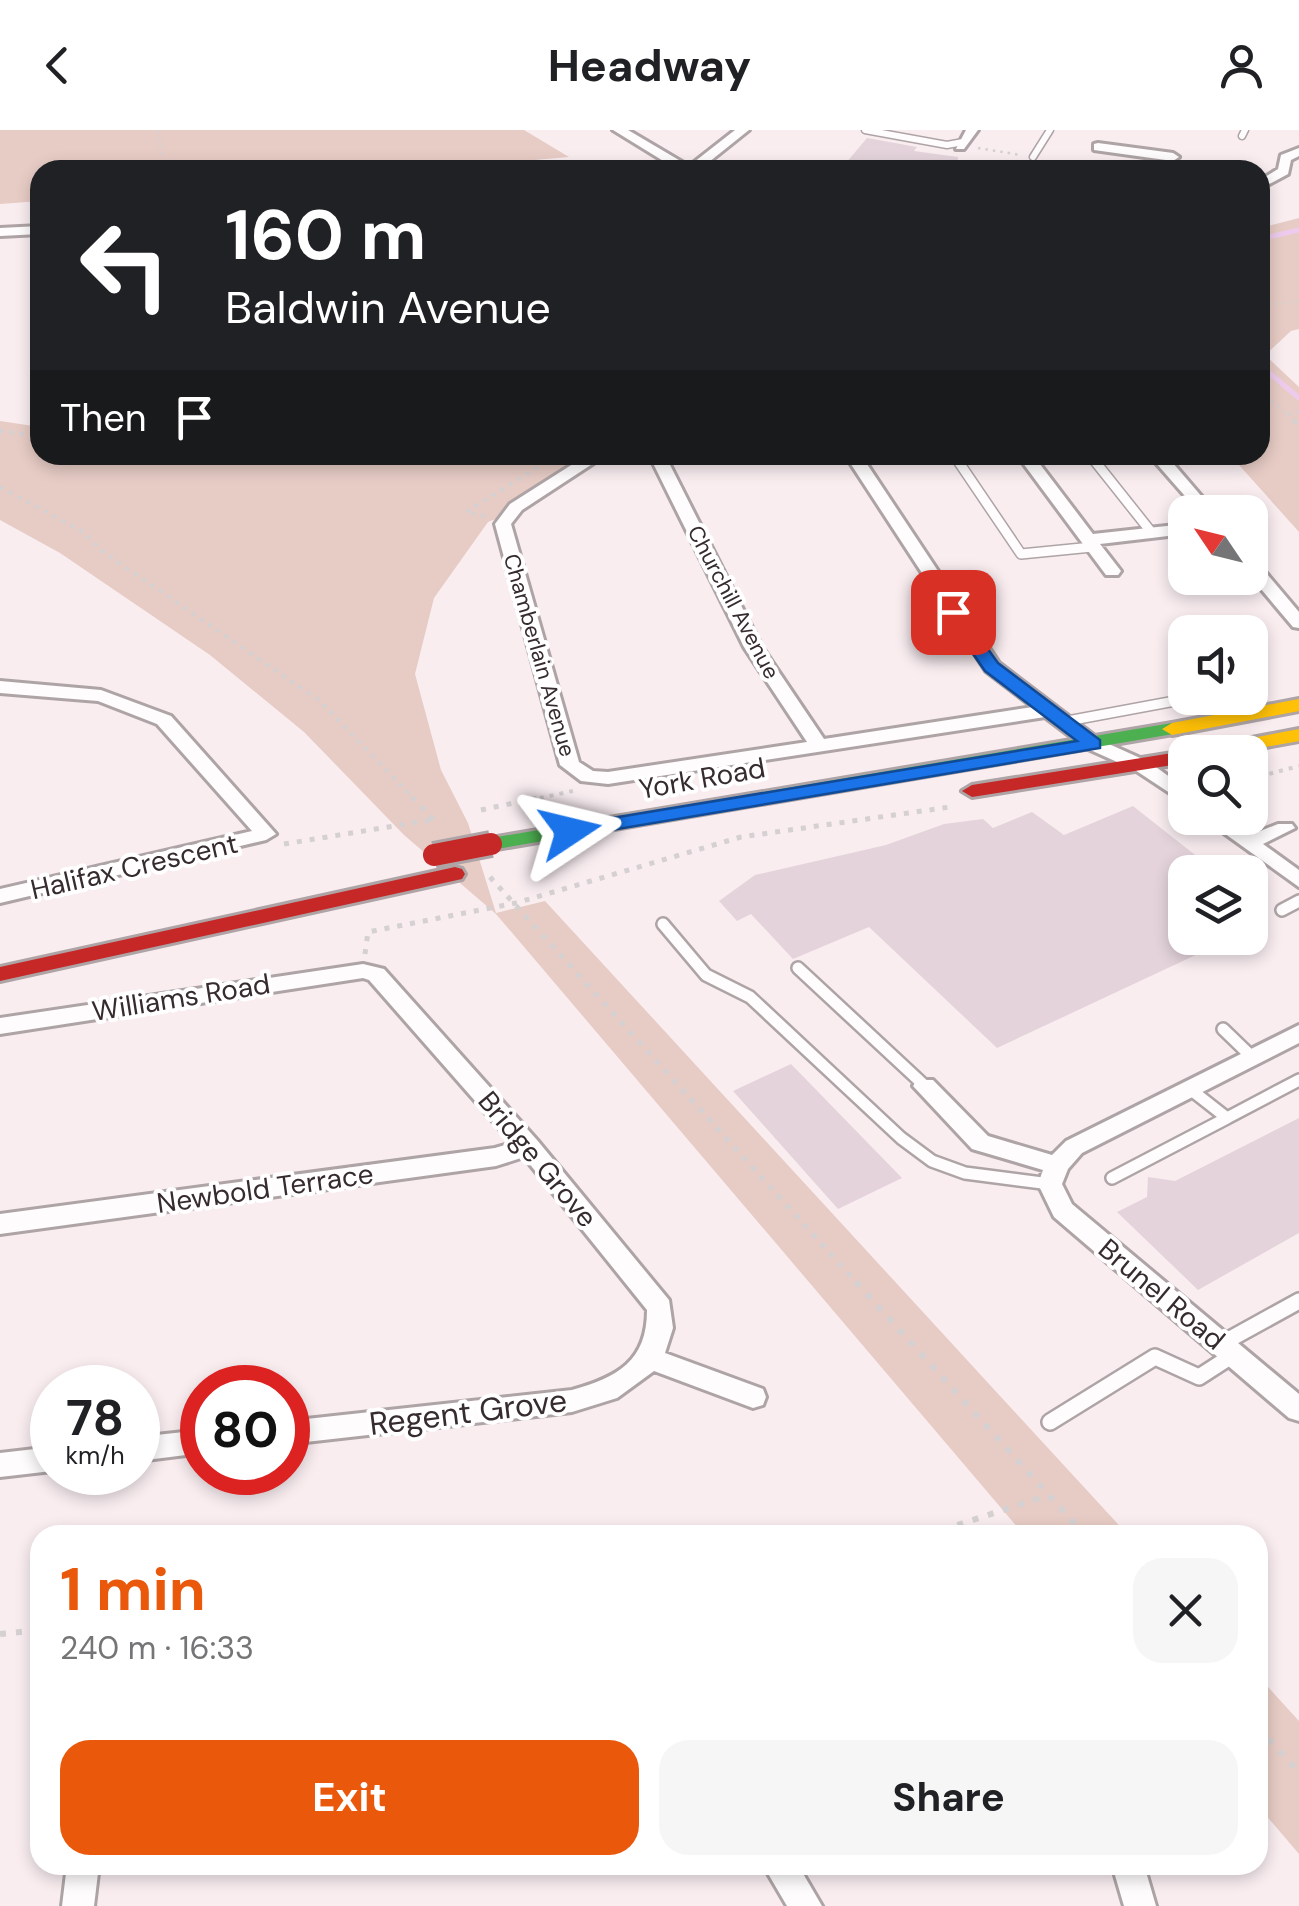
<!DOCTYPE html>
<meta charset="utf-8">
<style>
:root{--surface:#fff;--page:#f6f6f6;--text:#202124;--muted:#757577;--accent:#ea580c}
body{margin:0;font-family:"DM Sans",sans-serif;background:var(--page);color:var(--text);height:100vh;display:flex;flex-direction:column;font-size:38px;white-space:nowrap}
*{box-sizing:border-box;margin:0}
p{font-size:32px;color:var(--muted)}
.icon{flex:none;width:55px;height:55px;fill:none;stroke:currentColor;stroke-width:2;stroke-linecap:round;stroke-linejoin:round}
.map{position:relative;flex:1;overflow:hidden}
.sheet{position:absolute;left:30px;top:1395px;width:1238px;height:350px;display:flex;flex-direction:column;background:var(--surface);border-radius:30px;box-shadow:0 5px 15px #0003}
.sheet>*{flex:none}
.banner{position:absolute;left:30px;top:30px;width:1240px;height:305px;border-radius:30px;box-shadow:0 5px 15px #0003;background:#202124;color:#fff;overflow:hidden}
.needle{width:65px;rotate:305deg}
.controls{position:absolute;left:1168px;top:365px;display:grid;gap:20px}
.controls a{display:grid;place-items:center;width:100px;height:100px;border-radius:20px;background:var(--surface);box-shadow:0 5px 15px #0003;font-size:50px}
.speed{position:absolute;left:30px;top:1235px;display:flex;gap:20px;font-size:50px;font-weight:700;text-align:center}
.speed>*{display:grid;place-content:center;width:130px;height:130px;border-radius:50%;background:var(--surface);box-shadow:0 5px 15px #0003;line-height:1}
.speed small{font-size:25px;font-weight:400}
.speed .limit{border:15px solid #d22;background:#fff;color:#111}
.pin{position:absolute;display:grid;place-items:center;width:85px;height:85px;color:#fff;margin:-42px;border-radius:20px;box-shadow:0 5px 15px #0006}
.me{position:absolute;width:110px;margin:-55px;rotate:80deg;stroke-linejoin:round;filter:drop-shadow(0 0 8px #0008)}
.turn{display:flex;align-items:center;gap:35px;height:210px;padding:0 30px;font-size:45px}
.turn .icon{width:130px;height:130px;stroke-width:2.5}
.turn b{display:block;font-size:70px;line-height:85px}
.then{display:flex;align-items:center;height:95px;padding:0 30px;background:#0003;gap:20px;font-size:38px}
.round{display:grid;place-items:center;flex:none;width:105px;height:105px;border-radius:30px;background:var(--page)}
.overview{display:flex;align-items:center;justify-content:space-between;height:170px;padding:0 30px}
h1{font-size:60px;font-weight:700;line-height:75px;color:var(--accent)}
.primary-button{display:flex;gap:20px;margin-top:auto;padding:20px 30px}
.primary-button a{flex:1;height:115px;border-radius:30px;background:var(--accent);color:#fff;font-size:40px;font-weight:700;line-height:115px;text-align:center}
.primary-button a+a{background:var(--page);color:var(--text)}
header{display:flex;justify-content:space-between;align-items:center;height:130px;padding:0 30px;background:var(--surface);font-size:45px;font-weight:700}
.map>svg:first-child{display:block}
.green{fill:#e7ccc5}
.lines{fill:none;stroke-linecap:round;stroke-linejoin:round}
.stream{stroke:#eecbed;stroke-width:5}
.building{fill:#e4d3db}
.lane-far3-casing{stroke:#aea4a6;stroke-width:9}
.lane-far2-casing{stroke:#aea4a6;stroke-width:12}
.lane-far1-casing{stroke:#aea4a6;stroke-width:16}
.lane-casing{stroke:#aea4a6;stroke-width:20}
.street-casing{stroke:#aea4a6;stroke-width:6}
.fast-casing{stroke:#aea4a6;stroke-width:6}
.slow-casing{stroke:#aea4a6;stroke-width:6}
.jam-casing{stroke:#aea4a6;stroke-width:6}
.path-far3{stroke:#d5d0d1;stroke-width:2.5;stroke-dasharray:2.5 5;stroke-linecap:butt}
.path-far2{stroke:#d5d0d1;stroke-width:4;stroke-dasharray:4 6;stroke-linecap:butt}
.path-far1{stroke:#d5d0d1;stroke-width:5;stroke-dasharray:5 8;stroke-linecap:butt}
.path{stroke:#d5d0d1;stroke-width:6;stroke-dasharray:6 10;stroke-linecap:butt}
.lane-far3{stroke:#fefcfd;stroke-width:6}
.lane-far2{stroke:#fefcfd;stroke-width:9}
.lane-far1{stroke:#fefcfd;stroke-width:11}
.lane{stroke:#fefcfd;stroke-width:15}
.street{fill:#fefcfd;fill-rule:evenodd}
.fast{fill:#4caf50;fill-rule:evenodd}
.slow{fill:#ffc107;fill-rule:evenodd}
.jam{fill:#c62828;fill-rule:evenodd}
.jam-bridge-casing{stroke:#aea4a6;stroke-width:28;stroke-linecap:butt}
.jam-bridge{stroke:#c62828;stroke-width:22}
.route{fill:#1a73e8;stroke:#114b97;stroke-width:2.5}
.labels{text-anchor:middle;stroke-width:8;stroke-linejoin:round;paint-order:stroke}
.far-street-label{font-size:22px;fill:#362b2e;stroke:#fff}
.street-label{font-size:28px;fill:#362b2e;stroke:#fff}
.near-street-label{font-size:32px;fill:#362b2e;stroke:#fff}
</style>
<header><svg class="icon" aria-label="back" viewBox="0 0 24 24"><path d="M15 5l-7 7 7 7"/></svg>Headway<svg class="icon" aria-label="person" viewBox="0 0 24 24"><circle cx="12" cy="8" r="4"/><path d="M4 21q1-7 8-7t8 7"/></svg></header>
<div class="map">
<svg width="1299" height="1776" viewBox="0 0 1299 1776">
<rect width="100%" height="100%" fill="#f9edf0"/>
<path class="green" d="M 0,0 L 524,0 L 569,27 L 420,40 L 40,40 L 40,71 L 0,74 Z
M 1299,88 L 1299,199 L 1291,201 L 1265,225 L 1299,257 L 1299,402 L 1230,325 L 1260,325 L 1260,98 Z
M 0,291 L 40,297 L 40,325 L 598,325 L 506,385 L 488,392 L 434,468 L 415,544 L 441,640 L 468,693 L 496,783 L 545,771 L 1128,1405 L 1024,1405 L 496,784 L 404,705 L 304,602 L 210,525 L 60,423 L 0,390 Z
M 1258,1546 L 1299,1591 L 1299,1724 L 1258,1676 Z"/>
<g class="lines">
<path class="stream" d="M 1260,109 L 1299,100
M 1260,235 L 1299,268"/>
</g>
<path class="building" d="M 867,8 L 917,17 L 914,21 L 958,27 L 957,40 L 893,40 L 846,33 Z
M 1133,676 L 1204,732 L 1185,741 L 1185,808 L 1232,808 L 997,918 L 869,797 L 793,829 L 751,784 L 737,791 L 719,771 L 755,745 L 886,715 L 944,694 L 983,689 L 993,698 L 1032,682 L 1064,705 Z
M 791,934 L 902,1048 L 838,1079 L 733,961 Z
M 1299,988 L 1299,1103 L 1198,1160 L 1117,1082 L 1147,1067 L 1148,1047 L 1175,1051 Z"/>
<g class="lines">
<g class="lane-far3-casing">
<path id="lane-far3" d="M 865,0 L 947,15 L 963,12
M 1242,6 L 1245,0
M 1033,27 L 1050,0"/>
</g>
<g class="lane-far2-casing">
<path id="lane-far2" d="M 954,325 L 1021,424 L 1092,417
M 1090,325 L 1152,403
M 1062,592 L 1191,568"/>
</g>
<g class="lane-far1-casing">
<path id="lane-far1" d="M 1282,780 L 1299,771
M 663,794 L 706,845 L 750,867 L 901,1008 L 932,1031 L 965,1043 L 1050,1054
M 798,838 L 925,956
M 1223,899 L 1252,927
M 1190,959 L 1227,988 L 1299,950
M 1112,1048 L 1227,988"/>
</g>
<g class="lane-casing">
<path id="lane" d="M 1221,1214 L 1299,1171
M 1050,1292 L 1155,1227 L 1199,1247 L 1233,1225"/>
</g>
<g class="street-casing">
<path id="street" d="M 613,0 L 628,0 L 689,36 L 735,0 L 749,0 L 699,40 L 678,40 Z
M 966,0 L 978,0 L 964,19 L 956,19 Z
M 1098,13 L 1173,23 L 1179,27 L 1173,31 L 1094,20 L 1094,14 Z
M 1299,18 L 1299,26 L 1291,30 L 1288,44 L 1260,59 L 1260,50 L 1278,39 L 1281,25 Z
M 40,96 L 40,104 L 0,106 L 0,98 Z
M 587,325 L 606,325 L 522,380 L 511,394 L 579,632 L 593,641 L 608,642 L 807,612 L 744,517 L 649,325 L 665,325 L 762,517 L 824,609 L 1033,577 L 986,541 L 845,325 L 861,325 L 999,533 L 1100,610 L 1149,632 L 1185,658 L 1185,673 L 1135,640 L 1086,618 L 1045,587 L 608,654 L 581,651 L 560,635 L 495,394 L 510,374 Z
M 1017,325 L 1033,325 L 1093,404 L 1185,394 L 1185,404 L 1100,414 L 1121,441 L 1118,445 L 1106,445 Z
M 1149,325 L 1166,325 L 1215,382 L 1199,382 Z
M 1250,430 L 1256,431 L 1299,482 L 1299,498 L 1293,497 L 1250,446 Z
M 0,551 L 101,560 L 171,586 L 276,704 L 266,710 L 0,773 L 0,759 L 252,701 L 157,594 L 98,571 L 0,563 Z
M 1203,688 L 1226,688 L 1250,705 L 1278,694 L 1292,694 L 1295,698 L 1263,714 L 1299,740 L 1299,757 Z
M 363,834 L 384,839 L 537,1010 L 669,1170 L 673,1198 L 665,1223 L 763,1259 L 766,1267 L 763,1275 L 753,1278 L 654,1241 L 617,1268 L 572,1282 L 288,1314 L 288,1291 L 572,1260 C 618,1247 647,1231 647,1180 L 524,1027 L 496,1036 L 0,1104 L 0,1084 L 495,1018 L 512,1013 L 369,850 L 363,848 L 0,904 L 0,888 Z
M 1299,895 L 1299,913 L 1082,1023 L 1068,1039 L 1062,1054 L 1072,1074 L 1299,1264 L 1299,1291 L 1289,1288 L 1054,1087 L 1038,1054 L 1043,1040 L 972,1019 L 913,956 L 917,950 L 933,950 L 988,1006 L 1052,1025 L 1066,1011 Z
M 202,1300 L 202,1323 L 138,1331 L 138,1307 Z
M 52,1317 L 52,1341 L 0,1347 L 0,1323 Z
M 67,1735 L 99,1735 L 94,1776 L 62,1776 Z
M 763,1735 L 798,1735 L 822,1776 L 787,1776 Z
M 1112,1735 L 1144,1735 L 1156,1776 L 1124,1776 Z"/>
</g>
<g class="fast-casing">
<path id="fast" d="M 1172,593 L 1182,599 L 1179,603 L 491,720 L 481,714 L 491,708 Z"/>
</g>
<g class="slow-casing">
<path id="slow" d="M 1299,569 L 1299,581 L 1172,605 L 1162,599 L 1172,593 Z
M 1299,599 L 1299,611 L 1238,622 L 1200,622 L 1210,616 Z"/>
</g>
<g class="jam-casing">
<path id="jam" d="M 1185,621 L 1190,622 L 1185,622 L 1185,633 L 972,667 L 962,661 L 972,655 Z
M 455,737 L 462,739 L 465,744 L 462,749 L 0,851 L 0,837 Z"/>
</g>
<path class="path-far3" d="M 159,0 L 162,40
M 978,18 L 1021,25
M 1046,32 L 1104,40
M 1260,176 L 1299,171
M 1260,261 L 1287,284 L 1299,282
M 1287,284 L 1297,294"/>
<path class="path-far2" d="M 1294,291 L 1299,296
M 0,301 L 40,306
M 0,357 L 80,400 L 105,423 L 320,571 L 415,670
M 485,386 L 466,382 L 558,325
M 1250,649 L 1299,636
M 530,670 L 573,661"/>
<path class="path-far1" d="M 412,667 L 437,693
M 481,680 L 542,667
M 284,714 L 431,690
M 490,747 L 858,1154
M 365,824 L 368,802 L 516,773 L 741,707 L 950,677"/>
<path class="path" d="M 856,1152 L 1085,1405
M 927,1405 L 1049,1365
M 0,1504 L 40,1500
M 1258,1597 L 1299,1643"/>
<use href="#lane-far3" class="lane-far3"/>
<use href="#lane-far2" class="lane-far2"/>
<use href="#lane-far1" class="lane-far1"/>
<use href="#lane" class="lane"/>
<use href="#street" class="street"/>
<use href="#fast" class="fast"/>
<use href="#slow" class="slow"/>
<use href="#jam" class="jam"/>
<g class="jam-bridge-casing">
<path id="jam-bridge" d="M 434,725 L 491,714"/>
</g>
<use href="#jam-bridge" class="jam-bridge"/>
</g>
<path class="route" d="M 953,476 L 959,478 L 998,533 L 1100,610 L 1100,618 L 570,707 L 559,701 L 570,695 L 1077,611 L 985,541 L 944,482 Z"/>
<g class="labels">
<g class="far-street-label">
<text transform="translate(734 472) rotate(62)" y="8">Churchill Avenue</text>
<text transform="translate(540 525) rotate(74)" y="8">Chamberlain Avenue</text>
</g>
<g class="street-label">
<text transform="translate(702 648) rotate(-10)" y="10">York Road</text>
<text transform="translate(134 736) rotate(-13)" y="10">Halifax Crescent</text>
<text transform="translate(181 867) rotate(-9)" y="10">Williams Road</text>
<text transform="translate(538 1029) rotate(50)" y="10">Bridge Grove</text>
<text transform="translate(265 1058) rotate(-8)" y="10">Newbold Terrace</text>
<text transform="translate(1162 1164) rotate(40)" y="10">Brunel Road</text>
</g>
<g class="near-street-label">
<text transform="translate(468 1282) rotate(-7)" y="11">Regent Grove</text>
</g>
</g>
</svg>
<div class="controls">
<a><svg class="needle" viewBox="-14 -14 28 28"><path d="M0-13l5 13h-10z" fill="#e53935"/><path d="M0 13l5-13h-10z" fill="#757577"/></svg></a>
<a><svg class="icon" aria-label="sound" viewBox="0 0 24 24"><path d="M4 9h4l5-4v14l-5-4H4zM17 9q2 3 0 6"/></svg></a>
<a><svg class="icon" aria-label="search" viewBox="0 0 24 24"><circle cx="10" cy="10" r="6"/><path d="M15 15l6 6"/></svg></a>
<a><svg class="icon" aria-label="layers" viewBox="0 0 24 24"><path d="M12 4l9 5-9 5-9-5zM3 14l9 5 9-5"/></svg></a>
</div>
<div class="speed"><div>78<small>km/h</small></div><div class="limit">80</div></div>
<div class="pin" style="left:953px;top:482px;background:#d93025"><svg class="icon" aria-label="arrive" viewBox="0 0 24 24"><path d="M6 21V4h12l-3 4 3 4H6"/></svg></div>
<svg class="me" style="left:570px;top:701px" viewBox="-20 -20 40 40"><path d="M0-17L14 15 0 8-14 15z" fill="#1a73e8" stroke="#fff" stroke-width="4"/></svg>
<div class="banner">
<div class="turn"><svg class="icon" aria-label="left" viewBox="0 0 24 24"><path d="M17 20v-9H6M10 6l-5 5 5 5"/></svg><div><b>160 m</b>Baldwin Avenue</div></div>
<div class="then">Then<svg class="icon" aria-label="arrive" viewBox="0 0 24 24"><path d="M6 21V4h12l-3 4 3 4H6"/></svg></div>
</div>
<section class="sheet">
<div class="overview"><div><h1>1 min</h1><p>240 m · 16:33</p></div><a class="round"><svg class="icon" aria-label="close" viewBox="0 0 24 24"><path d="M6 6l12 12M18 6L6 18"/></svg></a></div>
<div class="primary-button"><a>Exit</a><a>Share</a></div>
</section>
</div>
